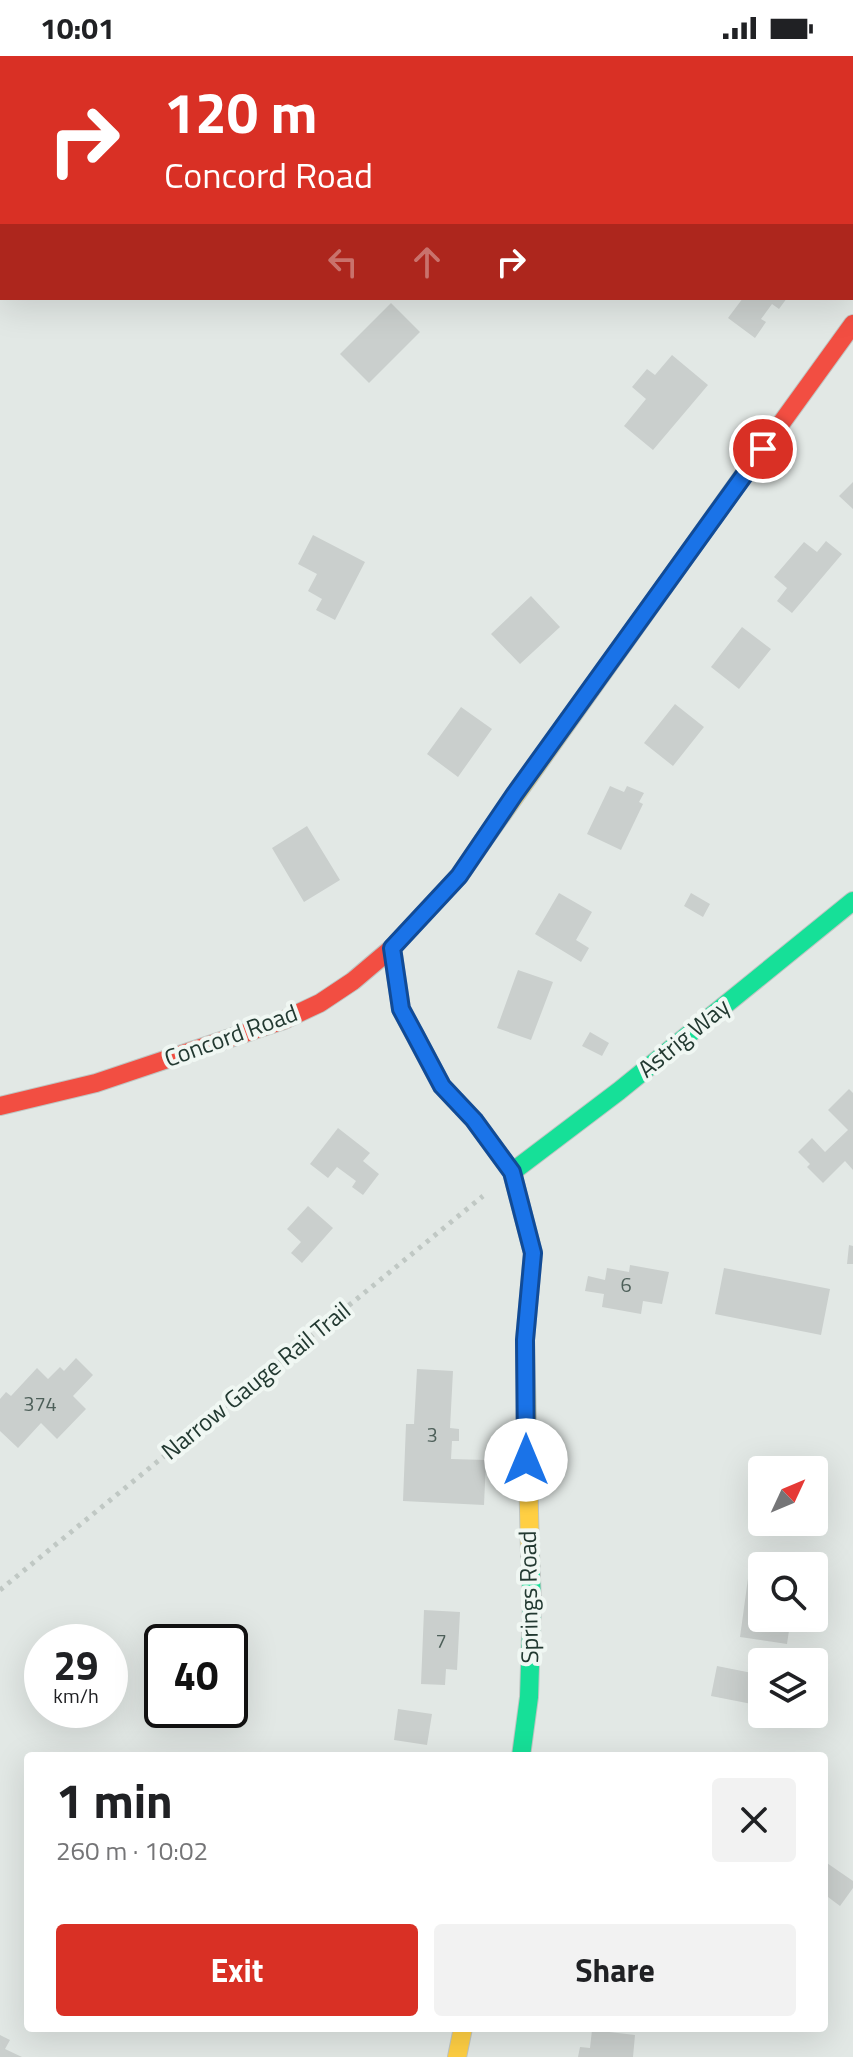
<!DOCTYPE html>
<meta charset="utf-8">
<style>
:root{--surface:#fff;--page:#f2f2f2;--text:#202124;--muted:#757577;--accent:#d93025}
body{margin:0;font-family:"Titillium Web",sans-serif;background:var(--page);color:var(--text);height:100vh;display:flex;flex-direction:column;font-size:30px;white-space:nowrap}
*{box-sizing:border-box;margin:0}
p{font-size:26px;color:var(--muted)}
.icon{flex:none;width:44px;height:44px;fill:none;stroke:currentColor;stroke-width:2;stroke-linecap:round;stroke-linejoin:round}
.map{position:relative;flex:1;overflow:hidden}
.sheet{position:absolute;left:24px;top:1696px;width:804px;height:280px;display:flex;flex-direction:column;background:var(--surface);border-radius:8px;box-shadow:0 8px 32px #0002}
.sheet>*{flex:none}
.hud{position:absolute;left:0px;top:0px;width:854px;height:244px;box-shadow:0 8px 32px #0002;background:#d93025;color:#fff;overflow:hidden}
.needle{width:52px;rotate:46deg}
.controls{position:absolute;left:748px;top:1400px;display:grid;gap:16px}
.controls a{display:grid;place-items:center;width:80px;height:80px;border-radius:8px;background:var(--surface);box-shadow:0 8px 32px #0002;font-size:40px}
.speed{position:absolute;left:24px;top:1568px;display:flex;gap:16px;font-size:40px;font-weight:700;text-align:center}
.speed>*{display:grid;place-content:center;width:104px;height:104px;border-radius:50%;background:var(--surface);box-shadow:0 8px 32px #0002;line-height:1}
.speed small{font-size:20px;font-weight:400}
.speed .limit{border:4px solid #111;border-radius:12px;background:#fff;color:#111}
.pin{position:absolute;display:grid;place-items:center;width:68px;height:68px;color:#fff;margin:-34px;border:4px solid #fff;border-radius:50%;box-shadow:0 2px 8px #0007}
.me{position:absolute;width:88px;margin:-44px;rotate:0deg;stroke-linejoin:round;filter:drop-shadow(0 0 6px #0008)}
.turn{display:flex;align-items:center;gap:28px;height:168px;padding:0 32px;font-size:36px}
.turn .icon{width:104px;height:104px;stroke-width:2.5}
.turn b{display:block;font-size:56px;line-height:68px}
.lanes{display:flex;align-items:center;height:76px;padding:0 32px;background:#0003;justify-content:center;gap:40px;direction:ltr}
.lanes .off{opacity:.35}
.round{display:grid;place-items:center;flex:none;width:84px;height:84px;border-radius:8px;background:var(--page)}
.headline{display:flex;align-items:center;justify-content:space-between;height:136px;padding:0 32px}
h1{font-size:48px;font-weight:700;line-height:60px}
.button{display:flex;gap:16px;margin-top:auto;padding:16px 32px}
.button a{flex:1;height:92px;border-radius:8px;background:var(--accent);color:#fff;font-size:32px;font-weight:700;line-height:92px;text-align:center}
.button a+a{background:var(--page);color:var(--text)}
.status{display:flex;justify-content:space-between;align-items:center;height:56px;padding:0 40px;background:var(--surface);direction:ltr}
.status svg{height:22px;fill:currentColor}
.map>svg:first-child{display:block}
.building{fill:#cacfcd}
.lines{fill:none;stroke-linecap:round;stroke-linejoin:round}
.fast-casing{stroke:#bfc5c2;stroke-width:20}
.slow-casing{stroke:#bfc5c2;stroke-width:20}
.jam-casing{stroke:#bfc5c2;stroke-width:20}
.path{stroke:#c0c8c4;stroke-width:5;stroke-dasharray:4 6;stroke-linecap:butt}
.fast{stroke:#16e098;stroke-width:18}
.slow{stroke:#ffcf43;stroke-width:18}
.jam{stroke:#f24e42;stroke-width:18}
.route-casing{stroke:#114b97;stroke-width:20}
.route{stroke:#1a73e8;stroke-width:14}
.labels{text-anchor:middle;stroke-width:8;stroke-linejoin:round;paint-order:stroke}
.number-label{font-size:20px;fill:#4d5f59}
.street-label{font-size:24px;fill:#223931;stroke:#f0f7f3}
</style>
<div class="status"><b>10:01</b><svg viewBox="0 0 49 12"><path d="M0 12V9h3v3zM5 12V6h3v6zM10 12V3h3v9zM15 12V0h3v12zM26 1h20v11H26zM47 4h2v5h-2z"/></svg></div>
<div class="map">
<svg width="853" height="2001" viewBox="0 0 853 2001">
<rect width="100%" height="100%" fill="#e2e8e5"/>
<path class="building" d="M 743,242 L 787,242 L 779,253 L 772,248 L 761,263 L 766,266 L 755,282 L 728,262 Z
M 391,247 L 420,276 L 369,327 L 340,298 Z
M 672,299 L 708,329 L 653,394 L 624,370 L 646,343 L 632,331 L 647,313 L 655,319 Z
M 853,426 L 853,453 L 839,440 Z
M 313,479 L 365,506 L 335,564 L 316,554 L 322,543 L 308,535 L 317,518 L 298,508 Z
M 826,485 L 842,498 L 792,557 L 777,545 L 787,532 L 774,521 L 804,486 L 817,496 Z
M 531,540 L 560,571 L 520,608 L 491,578 Z
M 742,571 L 771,593 L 739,633 L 711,611 Z
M 675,648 L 704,671 L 673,710 L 644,687 Z
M 461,651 L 492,673 L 458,721 L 427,698 Z
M 610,730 L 624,736 L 627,730 L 644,737 L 639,746 L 643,748 L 621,794 L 587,778 Z
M 307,770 L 340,824 L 304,846 L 272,792 Z
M 559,837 L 592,856 L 576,884 L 589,892 L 581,906 L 535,878 Z
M 691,837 L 710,848 L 703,861 L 684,850 Z
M 518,914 L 553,926 L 531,984 L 497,972 Z
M 590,976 L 609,987 L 602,1000 L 582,990 Z
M 849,1033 L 853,1037 L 853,1114 L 845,1105 L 823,1127 L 807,1111 L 810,1108 L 798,1096 L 812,1082 L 825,1096 L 848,1074 L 828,1054 Z
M 338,1072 L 370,1097 L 363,1105 L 379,1118 L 363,1139 L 352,1131 L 356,1125 L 337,1111 L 328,1122 L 310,1108 Z
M 308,1150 L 333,1172 L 302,1207 L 291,1197 L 301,1186 L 287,1173 Z
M 849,1189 L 853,1190 L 853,1208 L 847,1208 Z
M 630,1209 L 669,1216 L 662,1248 L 643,1245 L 641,1258 L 602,1251 L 604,1238 L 585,1235 L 588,1220 L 605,1224 L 607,1212 L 629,1216 Z
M 724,1212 L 830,1233 L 821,1279 L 715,1258 Z
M 76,1302 L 93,1319 L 73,1340 L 86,1353 L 57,1383 L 41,1367 L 18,1392 L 0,1375 L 0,1343 L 6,1336 L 11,1340 L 37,1312 L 48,1323 L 60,1311 L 64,1315 Z
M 417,1313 L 453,1315 L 450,1372 L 459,1373 L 459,1385 L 452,1385 L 451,1403 L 486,1404 L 484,1449 L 403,1445 L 406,1368 L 414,1368 Z
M 750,1508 L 762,1510 L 762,1562 L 778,1562 L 777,1566 L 790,1568 L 787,1588 L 740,1581 Z
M 424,1554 L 460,1556 L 457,1614 L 446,1613 L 445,1629 L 421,1628 Z
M 717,1610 L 762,1619 L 762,1650 L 711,1640 Z
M 398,1653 L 432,1658 L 427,1689 L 394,1684 Z
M 824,1805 L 853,1825 L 853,1832 L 840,1850 L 824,1838 Z
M 592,1974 L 635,1979 L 633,2001 L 578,2001 L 580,1991 L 590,1992 Z
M 0,1979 L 10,1984 L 5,1993 L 22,2001 L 0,2001 Z"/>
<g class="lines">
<g class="fast-casing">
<path id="fast" d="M 512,1116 L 619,1035 L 853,845
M 521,1700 L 529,1641 L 532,1547 L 530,1497"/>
</g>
<g class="slow-casing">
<path id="slow" d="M 483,785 L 743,420
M 392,892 L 401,953 L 442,1030 L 474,1064 L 512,1116 L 533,1197 L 525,1284 L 530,1497
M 457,2001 L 463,1972"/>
</g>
<g class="jam-casing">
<path id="jam" d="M 743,420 L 853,268
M 0,1050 L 96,1027 L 284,964 L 320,947 L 353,925 L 392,892 L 459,820 L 483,785"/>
</g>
<path class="path" d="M 0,1534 L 483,1140"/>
<use href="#fast" class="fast"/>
<use href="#slow" class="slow"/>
<use href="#jam" class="jam"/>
</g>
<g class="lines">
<g class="route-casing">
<path id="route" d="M 526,1404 L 525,1284 L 533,1197 L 512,1116 L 474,1064 L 442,1030 L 415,979 L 401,953 L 392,892 L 459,820 L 514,739 L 763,393"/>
</g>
<use href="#route" class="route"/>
</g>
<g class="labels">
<g class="number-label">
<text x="626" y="1236">6</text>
<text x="40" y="1355">374</text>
<text x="432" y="1386">3</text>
<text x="441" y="1592">7</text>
</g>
<g class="street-label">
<text transform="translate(231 980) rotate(-20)" y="8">Concord Road</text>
<text transform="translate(684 982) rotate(-39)" y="8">Astrig Way</text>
<text transform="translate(256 1325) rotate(-39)" y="8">Narrow Gauge Rail Trail</text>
<text transform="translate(529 1541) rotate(-91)" y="8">Springs Road</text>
</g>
</g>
</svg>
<div class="controls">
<a><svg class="needle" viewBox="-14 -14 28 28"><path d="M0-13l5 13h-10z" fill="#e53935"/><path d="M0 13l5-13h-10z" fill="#757577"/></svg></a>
<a><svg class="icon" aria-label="search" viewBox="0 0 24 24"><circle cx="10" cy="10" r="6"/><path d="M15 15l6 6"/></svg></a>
<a><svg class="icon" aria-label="layers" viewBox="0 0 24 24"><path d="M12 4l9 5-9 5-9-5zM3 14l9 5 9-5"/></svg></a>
</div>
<div class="speed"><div>29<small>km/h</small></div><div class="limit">40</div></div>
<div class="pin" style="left:763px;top:393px;background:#d93025"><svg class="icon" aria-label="arrive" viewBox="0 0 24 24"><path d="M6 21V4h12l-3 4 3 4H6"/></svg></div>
<svg class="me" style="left:526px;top:1404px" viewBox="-20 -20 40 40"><circle r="19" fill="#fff"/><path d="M0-13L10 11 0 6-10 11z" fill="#1a73e8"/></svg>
<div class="hud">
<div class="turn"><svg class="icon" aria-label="right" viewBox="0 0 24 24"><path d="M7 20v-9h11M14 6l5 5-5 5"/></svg><div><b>120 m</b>Concord Road</div></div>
<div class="lanes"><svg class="icon off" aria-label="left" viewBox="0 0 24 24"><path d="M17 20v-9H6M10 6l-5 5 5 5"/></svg><svg class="icon off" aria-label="ahead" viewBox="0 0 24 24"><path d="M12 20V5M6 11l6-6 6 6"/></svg><svg class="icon" aria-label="right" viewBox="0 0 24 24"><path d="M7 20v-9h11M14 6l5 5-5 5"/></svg></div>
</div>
<section class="sheet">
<div class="headline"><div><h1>1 min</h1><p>260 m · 10:02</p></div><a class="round"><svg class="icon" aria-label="close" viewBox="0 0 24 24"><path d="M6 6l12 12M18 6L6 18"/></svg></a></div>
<div class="button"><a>Exit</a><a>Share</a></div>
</section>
</div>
